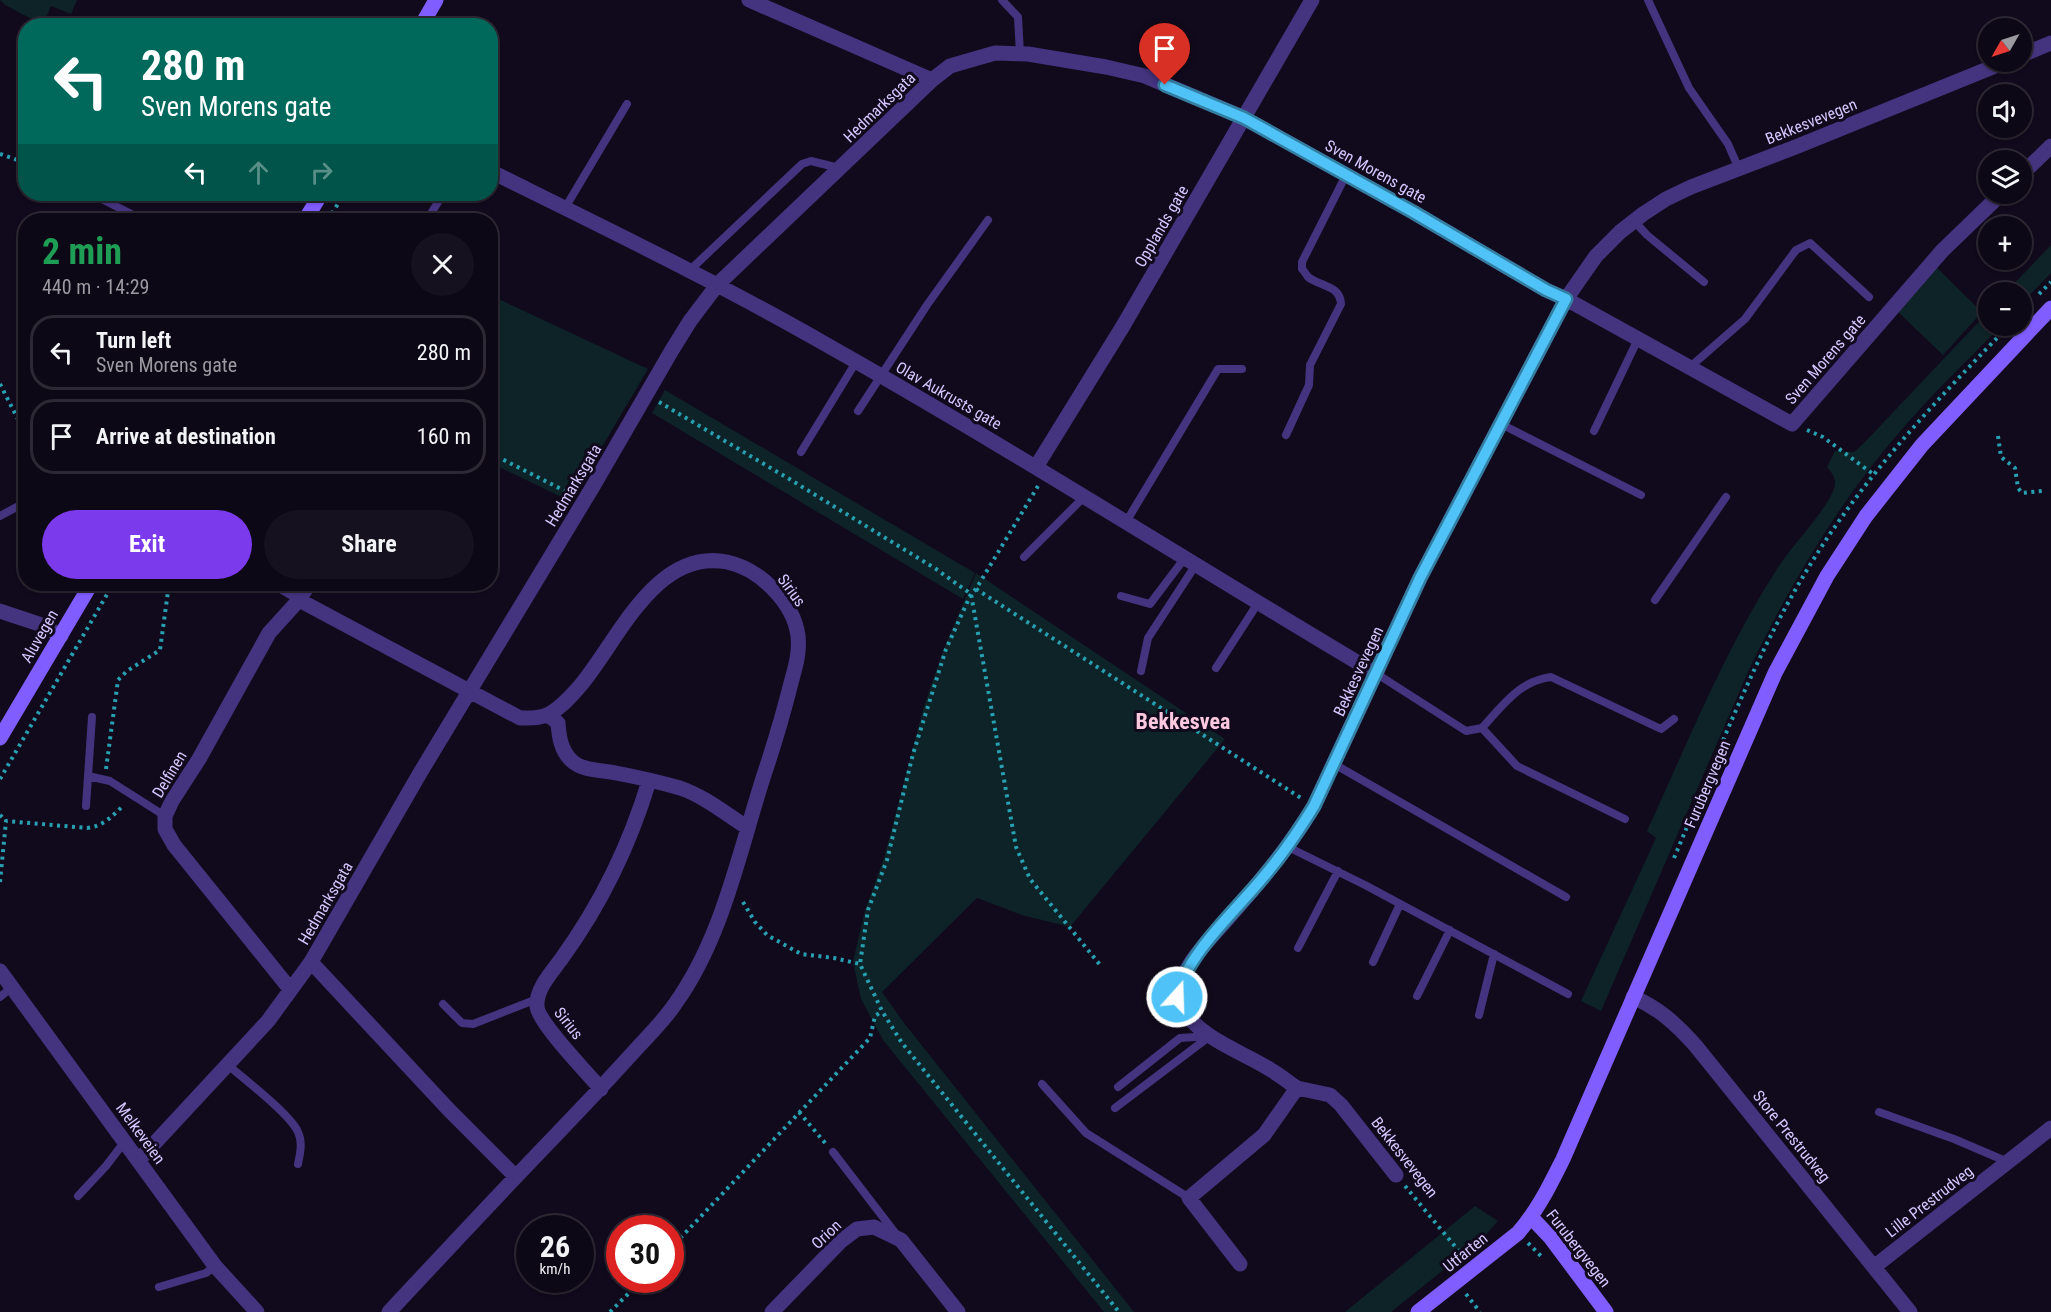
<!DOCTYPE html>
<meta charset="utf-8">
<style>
:root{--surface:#0d0815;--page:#16111e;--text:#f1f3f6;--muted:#9a9aa0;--line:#2d2934;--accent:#7c3aed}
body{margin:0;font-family:"Roboto Condensed",sans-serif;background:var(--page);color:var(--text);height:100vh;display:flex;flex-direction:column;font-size:22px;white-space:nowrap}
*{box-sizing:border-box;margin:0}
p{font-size:20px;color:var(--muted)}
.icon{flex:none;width:33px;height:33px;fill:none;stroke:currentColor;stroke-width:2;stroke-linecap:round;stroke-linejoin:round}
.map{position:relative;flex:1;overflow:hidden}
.panel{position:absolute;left:18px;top:213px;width:480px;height:378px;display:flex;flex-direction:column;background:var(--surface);border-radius:24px;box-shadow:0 2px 4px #0004,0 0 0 2px var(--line)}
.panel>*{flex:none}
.banner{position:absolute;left:18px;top:18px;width:480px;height:183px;border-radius:24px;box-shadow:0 2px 4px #0004,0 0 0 2px var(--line);background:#00695c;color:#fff;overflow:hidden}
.needle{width:39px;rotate:231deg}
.buttons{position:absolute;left:1978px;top:18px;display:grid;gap:12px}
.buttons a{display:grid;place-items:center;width:54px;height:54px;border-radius:50%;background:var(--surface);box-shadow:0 2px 4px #0004,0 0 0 2px var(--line);font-size:30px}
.speed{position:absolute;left:516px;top:1215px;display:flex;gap:12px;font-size:30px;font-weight:700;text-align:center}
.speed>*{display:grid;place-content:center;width:78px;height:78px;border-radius:50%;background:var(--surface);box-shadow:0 2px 4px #0004,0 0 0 2px var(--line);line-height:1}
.speed small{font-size:15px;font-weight:400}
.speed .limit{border:9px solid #d22;background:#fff;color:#111}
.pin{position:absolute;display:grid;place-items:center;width:51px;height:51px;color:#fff;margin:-62px -26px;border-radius:50% 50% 50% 0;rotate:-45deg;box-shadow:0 0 6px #0007}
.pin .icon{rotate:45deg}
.me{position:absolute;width:66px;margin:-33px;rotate:20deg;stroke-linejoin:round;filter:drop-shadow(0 0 4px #0008)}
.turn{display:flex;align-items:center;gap:21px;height:126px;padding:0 24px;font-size:27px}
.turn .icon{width:78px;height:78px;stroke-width:2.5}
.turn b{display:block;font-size:42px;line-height:51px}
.lanes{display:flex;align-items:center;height:57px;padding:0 24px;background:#0003;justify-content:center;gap:30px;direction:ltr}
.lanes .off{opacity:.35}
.round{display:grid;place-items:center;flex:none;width:63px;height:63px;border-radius:32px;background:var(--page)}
.head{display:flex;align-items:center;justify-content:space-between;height:102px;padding:0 24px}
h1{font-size:36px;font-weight:700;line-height:45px;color:#1e9e55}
.primary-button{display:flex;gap:12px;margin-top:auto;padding:12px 24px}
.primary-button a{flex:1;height:69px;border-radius:36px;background:var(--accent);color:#fff;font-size:24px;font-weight:700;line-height:69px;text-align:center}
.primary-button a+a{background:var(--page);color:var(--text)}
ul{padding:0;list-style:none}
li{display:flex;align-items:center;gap:18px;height:75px;margin:0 12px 9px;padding:0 12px;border:3px solid var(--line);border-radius:24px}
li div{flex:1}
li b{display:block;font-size:22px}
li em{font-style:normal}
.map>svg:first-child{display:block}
.green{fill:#0d2327}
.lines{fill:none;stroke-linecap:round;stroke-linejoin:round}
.path{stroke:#27a0b2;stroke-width:4;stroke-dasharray:3 4.5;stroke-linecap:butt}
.lane{stroke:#44337e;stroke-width:8}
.street{stroke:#44337e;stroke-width:15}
.secondary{stroke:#7f5dff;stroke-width:15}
.route-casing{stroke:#337fa1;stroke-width:15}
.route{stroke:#4fc3f7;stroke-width:10}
.labels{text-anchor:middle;stroke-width:6;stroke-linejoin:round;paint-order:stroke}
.street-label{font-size:16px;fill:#d7c6ff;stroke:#110a1c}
.district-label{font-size:22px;font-weight:bold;fill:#ffc8e1;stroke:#110a1c}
</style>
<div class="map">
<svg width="2051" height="1312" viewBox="0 0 2051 1312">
<rect width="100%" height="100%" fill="#110a1c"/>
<path class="green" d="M 0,0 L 77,0 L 71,14 L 51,6 L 43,25 L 5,5 Z
M 2051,245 L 2051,273 L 2022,303 L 2022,292 L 2006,292 Z
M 1934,265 L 1982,312 L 1943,355 L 1896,310 Z
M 490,295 L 648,369 L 570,501 L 491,463 Z
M 1989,311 L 1989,326 L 2001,326 C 1966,362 1929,397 1897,435 C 1836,506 1787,590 1747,674 L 1601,1011 L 1581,1001 L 1656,838 L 1647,831 C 1688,742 1724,651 1777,569 C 1788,550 1836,500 1835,483 C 1835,476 1831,472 1827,467 L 1835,451 L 1854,452 L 1864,443 Z
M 665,390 L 975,573 L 963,599 L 652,413 Z
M 976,573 L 1225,739 L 1070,927 L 1022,915 L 977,898 L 882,992 L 904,1023 L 1134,1312 L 1104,1312 L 883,1040 L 861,999 L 853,962 L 865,910 L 884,858 L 924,706 L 943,651 Z
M 1475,1206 L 1498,1221 L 1482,1239 L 1391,1312 L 1345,1312 Z"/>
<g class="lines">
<path class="path" d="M 0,154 L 26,163
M 328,220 L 344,194
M 2039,294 L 2051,282
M 0,384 L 26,435
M 659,402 L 791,480 L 936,569 L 971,594 L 1016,847 L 1030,879 L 1101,966
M 1807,430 L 1823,437 L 1873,474
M 1998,436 L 2001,457 L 2015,468 L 2018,488 L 2022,493 L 2042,491
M 490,453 L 571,494
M 1038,486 L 976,589 L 971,594 L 946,649 L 913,754 L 887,860 L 868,910 L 860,964 L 882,1011 L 902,1043 L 1119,1312
M 976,589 L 1301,798
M 106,769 L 118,680 L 127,671 L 160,650 L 169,584
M 0,779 L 113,584
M 0,815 L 6,821
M 1674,858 C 1716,759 1754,656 1810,565 C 1862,480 1929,408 1998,337
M 0,882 L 6,821 L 87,828 C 104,826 112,816 124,805
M 743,902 L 755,922 L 767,935 L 801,954 L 834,958 L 860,964
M 799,1112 L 826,1144
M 1405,1186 L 1463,1256
M 1528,1243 L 1542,1257
M 670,1249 L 870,1038 L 875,1016 L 882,1011
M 1466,1294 L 1480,1312
M 610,1312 L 642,1280"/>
<path class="lane" d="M 1002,0 L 1018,17 L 1020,54
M 1648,0 L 1689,88 L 1728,144 L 1739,169
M 92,194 L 143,220
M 565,208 L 627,104
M 427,220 L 443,194
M 1634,221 L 1647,235 L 1704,282
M 690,270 L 802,164 L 811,161 L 839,168
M 1690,367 L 1745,319 L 1796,250 L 1810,243 L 1869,297
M 858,411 L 927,305 L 988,220
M 1501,424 L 1641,495
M 1594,431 L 1638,339
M 1286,435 L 1309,385 L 1310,365 L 1341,304 C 1340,285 1321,287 1308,277 C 1306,274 1304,271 1302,269 L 1302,262 L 1346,175
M 801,452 L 856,362
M 0,516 L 26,502
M 1126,522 L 1218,369 L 1242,369
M 1024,557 L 1084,497
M 272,584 L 299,600
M 1121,596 L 1150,604 L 1184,559
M 1655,600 L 1726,497
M 1216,668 L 1258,603
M 1141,671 L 1148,638 L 1195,566
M 1377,674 L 1466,731 L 1482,728 C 1502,706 1519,681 1551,677 L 1661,729 L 1674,719
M 1482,728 L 1517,766 L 1625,819
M 1334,764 L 1566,897
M 88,776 L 110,781 L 165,816
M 86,806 L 92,717
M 1286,846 L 1365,885 L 1568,994
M 1298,948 L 1338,871
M 1373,962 L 1400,904
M 1417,996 L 1450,930
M 0,997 L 12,987
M 443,1004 L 462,1023 L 473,1024 L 537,999
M 1479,1015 L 1494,954
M 228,1065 C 245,1080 290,1114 298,1132 C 303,1143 300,1154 298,1164
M 1042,1084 L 1086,1133 L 1189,1198
M 1115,1108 L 1210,1036 L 1180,1038 L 1118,1087
M 1879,1112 L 1954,1139 L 2008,1162
M 833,1152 L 896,1234
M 78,1196 L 106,1166 L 125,1141
M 159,1287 L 206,1273 L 215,1266"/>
<path class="street" d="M 749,0 L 932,80 L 950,66 L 995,53 L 1028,54 L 1106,67 L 1145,76 L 1244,118 L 1413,212 L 1546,290 L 1566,299 L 1792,424 L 1942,251 L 2001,194
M 2022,55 L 2051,43
M 490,171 C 603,227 717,282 827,345 C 1013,450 1193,565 1377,674
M 2022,174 L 2051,146
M 1036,467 L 1123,326 L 1312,0
M 299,600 L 309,584
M 0,611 L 42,625 L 61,636
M 548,715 L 558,723 C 559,737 561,751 572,761 C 583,771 602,770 616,773 C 637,777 659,782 680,788 C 704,796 726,814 748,828
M 311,962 L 450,1111 L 516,1177
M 0,971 L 215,1266 L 257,1312
M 290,989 L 174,845 L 165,829 L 165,816 L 172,801 L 199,759 L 269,633 L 299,600 L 520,718 C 530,718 540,719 549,714 C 562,707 571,696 580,686 C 618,641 655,548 727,562 C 760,569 794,603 798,636 C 800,653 795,668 791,683 C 783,715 774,745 764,775 C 739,852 723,937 675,1004 C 665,1019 652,1032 640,1045 C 612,1076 583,1107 554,1137 C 498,1195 444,1253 389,1312
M 1633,997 C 1659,1008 1677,1025 1695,1045 L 1910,1312
M 1297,1088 L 1330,1095 L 1341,1105 L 1396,1175
M 601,1089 C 588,1074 537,1021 537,1006 C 536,988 553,971 562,958 C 601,904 630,844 649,781
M 139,1160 L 268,1021 L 311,962 L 420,773 L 592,488 L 672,350 L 690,321 L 718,284 L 932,80
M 1240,1264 L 1189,1198 L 1264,1135 L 1297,1088 C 1288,1082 1280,1075 1271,1070 C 1243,1052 1203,1040 1184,1011 C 1176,999 1177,989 1183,977 C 1193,954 1214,935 1231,915 C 1261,881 1291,845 1314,806 L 1420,578 L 1566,299 L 1596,256 L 1620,232 L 1643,214 L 1666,199 L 1691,187 L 1798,146 L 2005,62
M 1874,1267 L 2051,1128
M 772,1312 L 841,1241 L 857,1229 L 874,1227 L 901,1240 L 958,1312"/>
<path class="secondary" d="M 421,26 L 436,0
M 305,220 L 321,194
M 0,738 L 91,584
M 1531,1217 L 1550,1237 L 1606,1312
M 1418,1312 L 1518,1233 C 1538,1210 1550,1185 1563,1159 L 1775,673 L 1827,576 L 1866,516 L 1922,445 L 2051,308"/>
</g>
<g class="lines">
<g class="route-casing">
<path id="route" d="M 1165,85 L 1244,118 L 1413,212 L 1546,290 L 1566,299 L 1420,578 L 1314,806 C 1298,832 1280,858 1260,881 C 1233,913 1185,957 1177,997"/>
</g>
<use href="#route" class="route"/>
</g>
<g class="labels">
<g class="street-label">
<text transform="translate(879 107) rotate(-44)" y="6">Hedmarksgata</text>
<text transform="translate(1811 121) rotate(-22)" y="6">Bekkesvevegen</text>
<text transform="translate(1376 171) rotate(29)" y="6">Sven Morens gate</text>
<text transform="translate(1161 226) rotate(-60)" y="6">Opplands gate</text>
<text transform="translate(1825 359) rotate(-49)" y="6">Sven Morens gate</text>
<text transform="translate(949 395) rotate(30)" y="6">Olav Aukrusts gate</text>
<text transform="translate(573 485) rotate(-59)" y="6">Hedmarksgata</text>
<text transform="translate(792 590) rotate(54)" y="6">Sirius</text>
<text transform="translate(39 636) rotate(-60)" y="6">Aluvegen</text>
<text transform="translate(1358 671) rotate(-65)" y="6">Bekkesvevegen</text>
<text transform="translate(169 774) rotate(-59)" y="6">Delfinen</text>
<text transform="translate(1707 784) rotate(-67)" y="6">Furubergvegen</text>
<text transform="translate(325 903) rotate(-60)" y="6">Hedmarksgata</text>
<text transform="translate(569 1023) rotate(52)" y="6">Sirius</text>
<text transform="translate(141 1133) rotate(54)" y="6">Melkeveien</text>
<text transform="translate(1792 1136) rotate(51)" y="6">Store Prestrudveg</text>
<text transform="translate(1405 1157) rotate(52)" y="6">Bekkesvevegen</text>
<text transform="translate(1929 1201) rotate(-38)" y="6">Lille Prestrudveg</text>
<text transform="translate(826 1234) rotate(-43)" y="6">Orion</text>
<text transform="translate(1579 1248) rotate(52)" y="6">Furubergvegen</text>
<text transform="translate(1465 1252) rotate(-39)" y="6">Utfarten</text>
</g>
<g class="district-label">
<text x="1183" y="729">Bekkesvea</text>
</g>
</g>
</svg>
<div class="buttons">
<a><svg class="needle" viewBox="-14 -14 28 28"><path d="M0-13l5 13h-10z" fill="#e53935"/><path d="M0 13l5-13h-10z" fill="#9a9aa0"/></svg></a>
<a><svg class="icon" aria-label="sound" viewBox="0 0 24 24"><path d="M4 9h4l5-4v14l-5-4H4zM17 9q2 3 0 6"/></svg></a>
<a><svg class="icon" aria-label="layers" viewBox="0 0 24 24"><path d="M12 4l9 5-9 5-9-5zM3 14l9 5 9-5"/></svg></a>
<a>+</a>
<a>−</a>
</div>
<div class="speed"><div>26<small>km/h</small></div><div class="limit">30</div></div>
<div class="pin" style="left:1165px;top:85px;background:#d93025"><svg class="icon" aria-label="arrive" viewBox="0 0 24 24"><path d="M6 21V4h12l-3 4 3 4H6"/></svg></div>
<svg class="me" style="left:1177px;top:997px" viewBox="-20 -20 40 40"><circle r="17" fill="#4fc3f7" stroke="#fff" stroke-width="3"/><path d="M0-11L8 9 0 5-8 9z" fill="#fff"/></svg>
<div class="banner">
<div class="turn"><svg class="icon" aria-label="left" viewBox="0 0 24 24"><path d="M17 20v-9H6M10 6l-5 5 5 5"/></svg><div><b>280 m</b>Sven Morens gate</div></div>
<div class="lanes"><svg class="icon" aria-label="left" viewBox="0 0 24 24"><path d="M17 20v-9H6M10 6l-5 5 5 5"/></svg><svg class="icon off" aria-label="ahead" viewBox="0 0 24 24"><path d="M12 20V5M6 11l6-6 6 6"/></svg><svg class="icon off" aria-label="right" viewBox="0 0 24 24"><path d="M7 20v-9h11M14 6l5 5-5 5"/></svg></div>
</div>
<section class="panel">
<div class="head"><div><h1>2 min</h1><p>440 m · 14:29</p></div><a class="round"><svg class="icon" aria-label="close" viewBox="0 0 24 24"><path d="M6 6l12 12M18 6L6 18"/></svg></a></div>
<ul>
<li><svg class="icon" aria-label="left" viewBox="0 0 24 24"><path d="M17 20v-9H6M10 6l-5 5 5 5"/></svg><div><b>Turn left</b><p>Sven Morens gate</p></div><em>280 m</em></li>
<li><svg class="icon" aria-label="arrive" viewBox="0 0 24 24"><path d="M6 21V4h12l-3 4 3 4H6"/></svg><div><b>Arrive at destination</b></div><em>160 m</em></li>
</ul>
<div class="primary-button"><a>Exit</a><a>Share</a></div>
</section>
</div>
